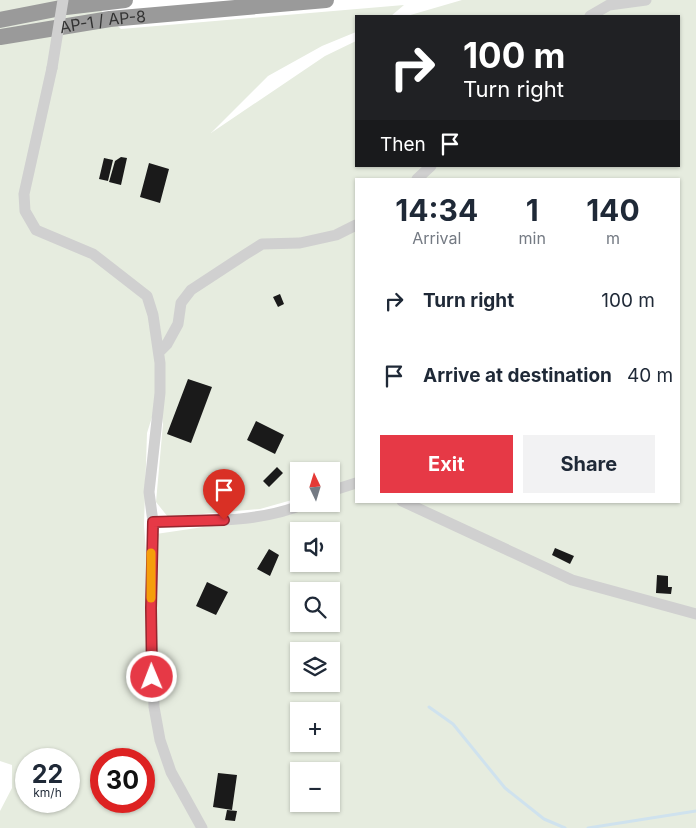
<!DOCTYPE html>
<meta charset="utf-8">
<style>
:root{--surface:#fff;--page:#f2f2f3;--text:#1f2937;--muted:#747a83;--accent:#e63946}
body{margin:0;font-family:Inter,sans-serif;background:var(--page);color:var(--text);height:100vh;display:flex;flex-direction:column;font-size:19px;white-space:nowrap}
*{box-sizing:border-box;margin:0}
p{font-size:16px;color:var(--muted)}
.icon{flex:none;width:28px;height:28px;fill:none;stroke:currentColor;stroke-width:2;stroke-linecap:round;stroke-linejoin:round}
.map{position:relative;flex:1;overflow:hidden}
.details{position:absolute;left:355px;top:178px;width:325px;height:325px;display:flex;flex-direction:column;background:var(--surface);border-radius:0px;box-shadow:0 1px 4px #0004}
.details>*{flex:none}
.top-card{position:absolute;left:355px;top:15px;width:325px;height:152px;border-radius:0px;box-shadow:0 1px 4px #0004;background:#202124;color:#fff;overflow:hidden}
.needle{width:32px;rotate:356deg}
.tools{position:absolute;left:290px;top:462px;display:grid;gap:10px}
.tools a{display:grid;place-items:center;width:50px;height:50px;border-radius:0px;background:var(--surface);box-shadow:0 1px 4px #0004;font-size:25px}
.speed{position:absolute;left:15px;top:748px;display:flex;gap:10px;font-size:25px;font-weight:700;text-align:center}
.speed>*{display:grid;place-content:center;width:65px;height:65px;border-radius:50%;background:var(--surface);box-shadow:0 1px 4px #0004;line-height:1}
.speed small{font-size:12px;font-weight:400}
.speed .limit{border:8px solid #d22;background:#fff;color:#111}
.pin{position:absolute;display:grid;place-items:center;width:42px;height:42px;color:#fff;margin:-51px -21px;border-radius:50% 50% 50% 0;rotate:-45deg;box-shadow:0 0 5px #0007}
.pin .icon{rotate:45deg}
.me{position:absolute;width:55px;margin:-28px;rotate:359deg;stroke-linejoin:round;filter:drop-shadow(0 0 4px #0008)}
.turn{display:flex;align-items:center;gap:18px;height:105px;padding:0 25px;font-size:22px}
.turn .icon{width:65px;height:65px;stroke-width:2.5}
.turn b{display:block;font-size:35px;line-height:42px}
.then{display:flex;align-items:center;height:48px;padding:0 25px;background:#0003;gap:10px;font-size:19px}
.eta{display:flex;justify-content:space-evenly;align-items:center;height:85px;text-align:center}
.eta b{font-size:30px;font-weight:700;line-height:35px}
.cta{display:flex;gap:10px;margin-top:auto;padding:10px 25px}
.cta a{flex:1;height:58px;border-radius:0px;background:var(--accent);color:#fff;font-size:20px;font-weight:700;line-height:58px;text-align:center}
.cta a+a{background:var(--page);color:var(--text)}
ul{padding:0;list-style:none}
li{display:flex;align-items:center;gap:15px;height:75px;padding:0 25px}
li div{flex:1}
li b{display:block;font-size:19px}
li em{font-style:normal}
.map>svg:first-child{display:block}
.green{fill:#e6ecdf;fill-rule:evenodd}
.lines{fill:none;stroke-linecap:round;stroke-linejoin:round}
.stream{stroke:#cfe2ee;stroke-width:3}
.building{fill:#1a1a1a}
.minor{stroke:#d0d0d0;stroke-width:11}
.highway{stroke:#9a9a9a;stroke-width:16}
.minor-bridge{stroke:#d0d0d0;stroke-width:11}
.route-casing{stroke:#96252e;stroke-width:12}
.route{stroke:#e63946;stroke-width:9}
.slow{stroke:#f59e0b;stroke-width:9}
.labels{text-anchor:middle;stroke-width:5;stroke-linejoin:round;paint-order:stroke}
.street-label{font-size:16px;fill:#333;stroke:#fff}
</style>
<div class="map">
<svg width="696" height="828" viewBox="0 0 696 828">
<rect width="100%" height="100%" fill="#fff"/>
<path class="green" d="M 0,0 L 89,0 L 121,29 L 404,5 L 391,16 L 356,16 L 356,32 L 322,46 L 268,76 L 211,133 L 325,56 L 356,41 L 356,166 L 679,166 L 679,16 L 407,16 L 462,0 L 696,0 L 696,828 L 0,828 L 0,811 L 12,788 L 12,765 L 0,761 ZM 356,179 L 679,179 L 679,501 L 356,501 ZM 159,395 L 163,424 L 156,502 L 168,517 L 260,509 L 299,498 L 299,471 L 331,471 L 331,504 L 312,504 L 292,514 L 156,534 L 152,631 L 144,525 L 147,433 ZM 299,531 L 331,531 L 331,564 L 299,564 ZM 299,591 L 331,591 L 331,624 L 299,624 ZM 299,651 L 331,651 L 331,684 L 299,684 ZM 299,711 L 331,711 L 331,744 L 299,744 ZM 26,759 L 69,759 L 69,801 L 26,801 ZM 101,759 L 144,759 L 144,801 L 101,801 ZM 299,771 L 331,771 L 331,804 L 299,804 Z"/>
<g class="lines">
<path class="stream" d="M 429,707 L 453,724 L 505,788 L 544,819 L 565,828
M 588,828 L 696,811"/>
</g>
<path class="building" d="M 121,157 L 127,158 L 121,185 L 109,182 L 115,161 Z
M 104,158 L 113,160 L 108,181 L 99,179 Z
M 149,163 L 169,169 L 160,203 L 140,197 Z
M 280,294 L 284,304 L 278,307 L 273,297 Z
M 188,379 L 212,387 L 191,443 L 167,434 Z
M 256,421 L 284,435 L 275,454 L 247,440 Z
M 277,467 L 283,473 L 269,487 L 263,481 Z
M 555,548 L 574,556 L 570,564 L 552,555 Z
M 269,549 L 279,555 L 270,576 L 257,569 Z
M 657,575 L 668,576 L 668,587 L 672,587 L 671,594 L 656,593 Z
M 207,582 L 228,592 L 216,615 L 196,606 Z
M 218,773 L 237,775 L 232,810 L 213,807 Z
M 227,810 L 237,811 L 235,821 L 225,820 Z"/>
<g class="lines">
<path class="minor" d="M 590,16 L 609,5 L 646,0
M 52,68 L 24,194 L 25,211 L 36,230 L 93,254 L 147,296 L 153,315 L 160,363 L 160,393 L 149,492 L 153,522 L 151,608 L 154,707 L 160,740 L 171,772 L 202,828
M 417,179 L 431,166
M 159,352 L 167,344 L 178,324 L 181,303 L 191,290 L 246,254 L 262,244 L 300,243 L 336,235 L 356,225
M 331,491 L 356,483
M 402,501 L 572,580 L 696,614
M 153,522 C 201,521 260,523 304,504"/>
<g class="highway">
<path d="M 0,20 L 66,7 L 125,0"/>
<path id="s1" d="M 0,37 L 110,19 L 326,0"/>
</g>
<path class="minor-bridge" d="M 52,68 L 63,0"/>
</g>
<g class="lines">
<g class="route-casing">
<path id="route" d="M 152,677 L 151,608 L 153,522 L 224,520"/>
</g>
<use href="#route" class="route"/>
<path class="slow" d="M 151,598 L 151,553"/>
</g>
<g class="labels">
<g class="street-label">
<text dy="6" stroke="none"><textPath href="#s1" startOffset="104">AP-1 / AP-8</textPath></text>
</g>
</g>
</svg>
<div class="tools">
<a><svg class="needle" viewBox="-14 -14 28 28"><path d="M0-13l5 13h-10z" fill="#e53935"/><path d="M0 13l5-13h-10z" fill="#747a83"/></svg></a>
<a><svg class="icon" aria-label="sound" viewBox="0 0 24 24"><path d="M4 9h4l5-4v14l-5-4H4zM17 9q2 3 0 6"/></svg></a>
<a><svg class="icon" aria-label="search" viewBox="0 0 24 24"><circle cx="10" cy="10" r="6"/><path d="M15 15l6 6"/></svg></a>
<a><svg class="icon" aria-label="layers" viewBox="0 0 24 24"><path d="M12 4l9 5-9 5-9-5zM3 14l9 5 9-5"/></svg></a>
<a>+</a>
<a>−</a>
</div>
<div class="speed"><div>22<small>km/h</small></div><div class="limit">30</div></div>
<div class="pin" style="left:224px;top:520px;background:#d93025"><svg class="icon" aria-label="arrive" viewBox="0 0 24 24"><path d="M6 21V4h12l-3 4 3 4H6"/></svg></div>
<svg class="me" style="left:152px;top:677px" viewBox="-20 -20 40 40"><circle r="17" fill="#e63946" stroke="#fff" stroke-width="3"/><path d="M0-11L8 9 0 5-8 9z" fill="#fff"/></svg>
<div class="top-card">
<div class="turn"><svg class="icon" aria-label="right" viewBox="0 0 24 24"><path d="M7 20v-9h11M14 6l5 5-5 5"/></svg><div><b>100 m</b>Turn right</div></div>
<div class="then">Then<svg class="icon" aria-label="arrive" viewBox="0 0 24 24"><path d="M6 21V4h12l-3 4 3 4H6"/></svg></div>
</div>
<section class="details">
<div class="eta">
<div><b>14:34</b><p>Arrival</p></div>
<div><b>1</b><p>min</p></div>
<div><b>140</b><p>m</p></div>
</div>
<ul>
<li><svg class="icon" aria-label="right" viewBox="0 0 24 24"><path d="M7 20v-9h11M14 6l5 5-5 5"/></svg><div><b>Turn right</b></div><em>100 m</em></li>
<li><svg class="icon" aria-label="arrive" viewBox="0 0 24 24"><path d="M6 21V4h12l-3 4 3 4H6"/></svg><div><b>Arrive at destination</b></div><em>40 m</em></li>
</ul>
<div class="cta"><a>Exit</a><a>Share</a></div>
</section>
</div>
